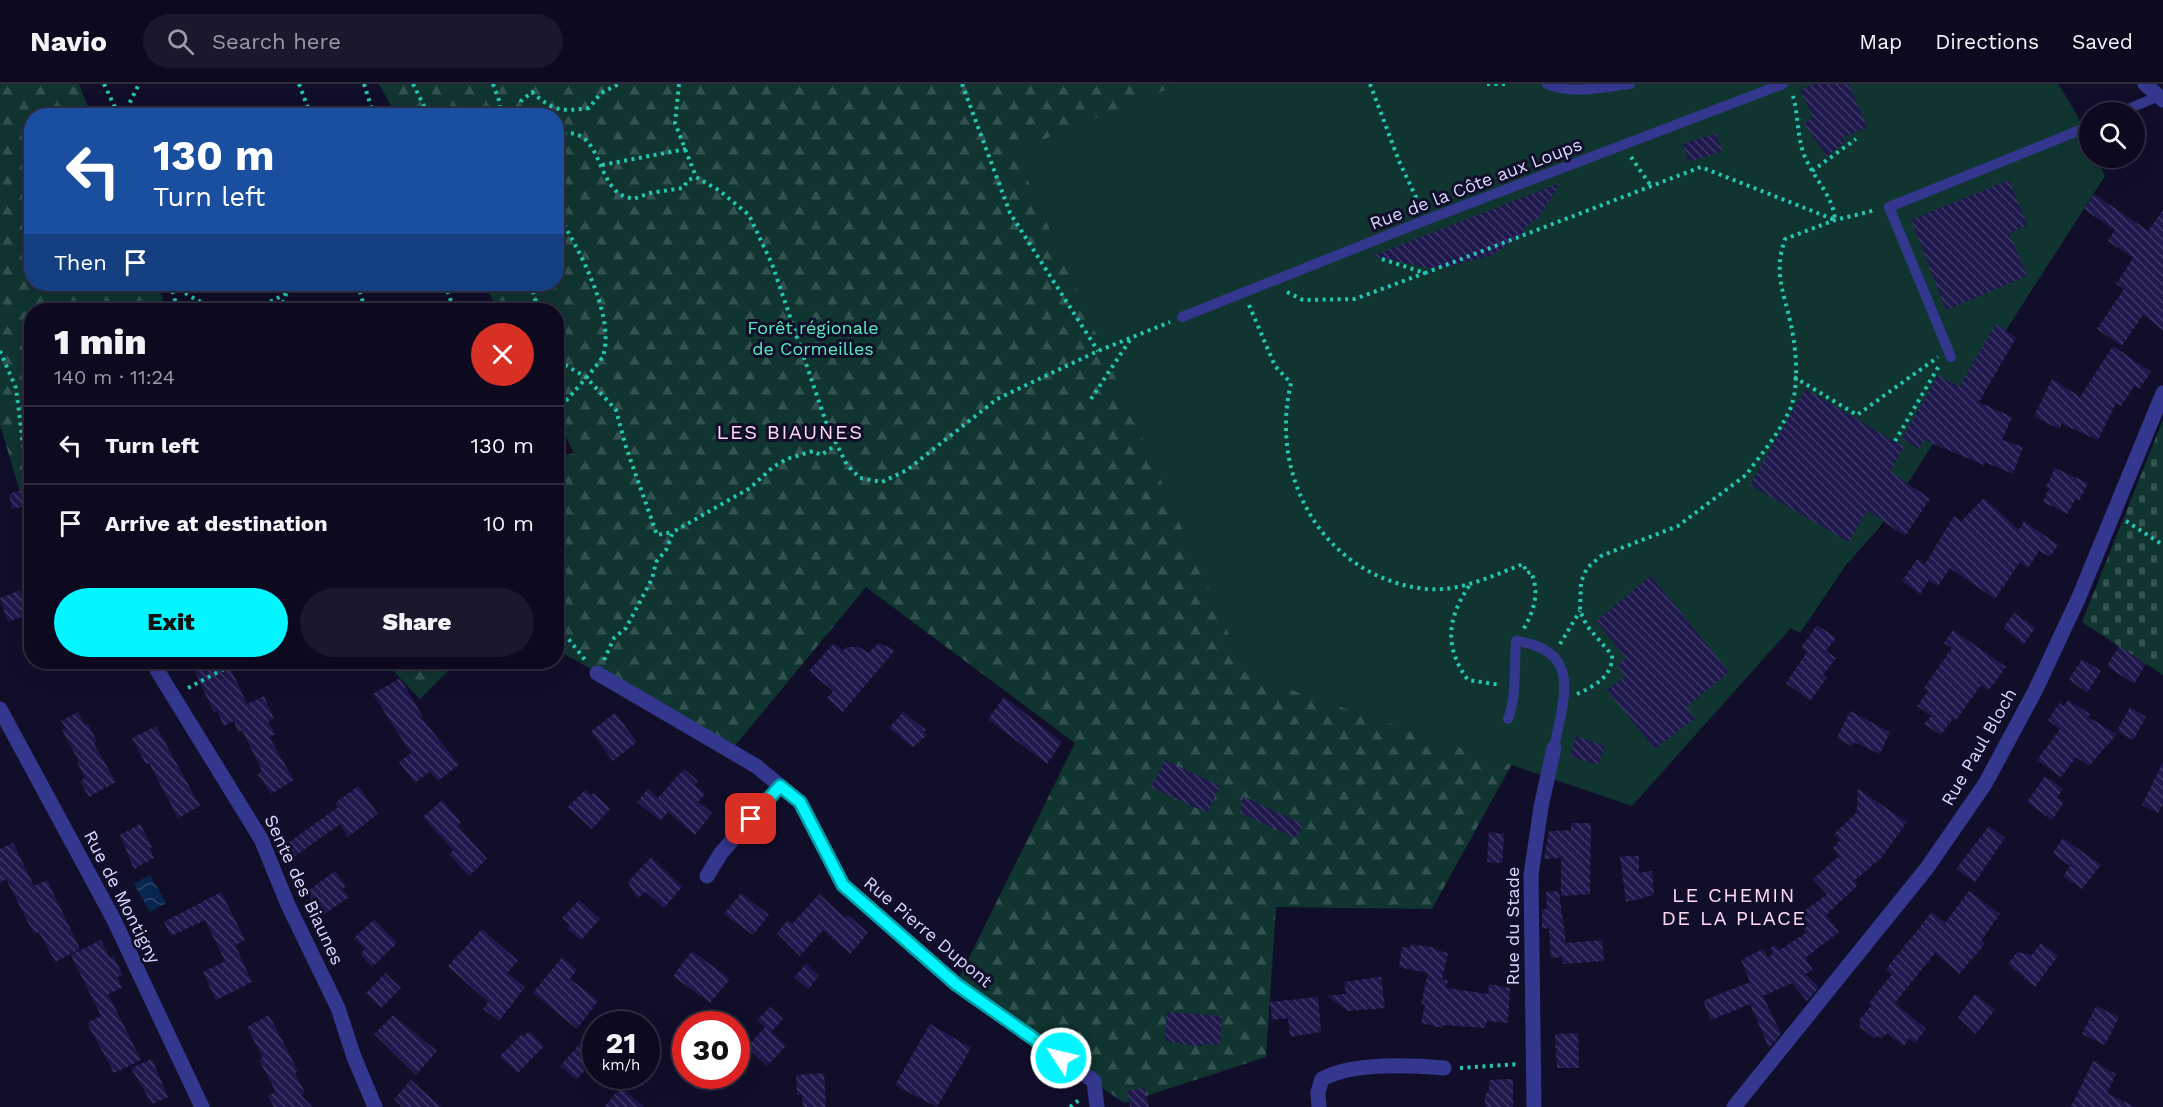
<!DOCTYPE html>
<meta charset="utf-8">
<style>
:root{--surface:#0d0a20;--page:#1b182d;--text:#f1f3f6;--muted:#9a9aa5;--line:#2d2b3e;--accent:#03f6ff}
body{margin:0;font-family:"Work Sans",sans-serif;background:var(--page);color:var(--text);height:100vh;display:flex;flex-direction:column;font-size:22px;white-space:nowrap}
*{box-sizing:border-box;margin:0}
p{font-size:20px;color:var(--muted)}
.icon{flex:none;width:33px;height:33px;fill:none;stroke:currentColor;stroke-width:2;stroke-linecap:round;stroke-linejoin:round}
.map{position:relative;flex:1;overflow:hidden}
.drawer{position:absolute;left:24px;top:219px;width:540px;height:366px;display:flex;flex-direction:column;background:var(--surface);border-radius:24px;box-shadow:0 6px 24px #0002,0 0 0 2px var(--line)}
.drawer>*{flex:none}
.banner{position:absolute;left:24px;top:24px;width:540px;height:183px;border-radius:24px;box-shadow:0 6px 24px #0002,0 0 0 2px var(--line);background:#1a4fa0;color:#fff;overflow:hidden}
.controls{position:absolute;left:2079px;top:18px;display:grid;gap:12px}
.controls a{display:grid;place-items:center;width:66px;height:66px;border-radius:50%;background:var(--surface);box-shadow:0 6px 24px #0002,0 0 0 2px var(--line);font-size:30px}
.speed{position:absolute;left:582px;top:927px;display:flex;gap:12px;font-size:30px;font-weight:700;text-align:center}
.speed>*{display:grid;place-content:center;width:78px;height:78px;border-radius:50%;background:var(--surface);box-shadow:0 6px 24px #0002,0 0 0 2px var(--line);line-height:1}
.speed small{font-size:15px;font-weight:400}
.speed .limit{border:9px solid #d22;background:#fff;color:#111}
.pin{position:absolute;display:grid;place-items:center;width:51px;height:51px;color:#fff;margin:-26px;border-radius:12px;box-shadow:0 3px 9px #0006}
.me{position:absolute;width:66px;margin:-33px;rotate:305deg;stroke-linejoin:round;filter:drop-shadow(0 0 4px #0008)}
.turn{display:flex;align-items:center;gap:21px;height:126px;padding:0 30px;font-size:27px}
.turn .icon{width:78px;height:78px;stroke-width:2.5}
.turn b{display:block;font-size:42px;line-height:51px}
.then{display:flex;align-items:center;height:57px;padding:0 30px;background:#0003;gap:12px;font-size:22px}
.round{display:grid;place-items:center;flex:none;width:63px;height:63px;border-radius:32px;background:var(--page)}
.head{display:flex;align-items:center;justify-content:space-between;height:102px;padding:0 30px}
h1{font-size:36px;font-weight:800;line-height:45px}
.action{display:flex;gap:12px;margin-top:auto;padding:12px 30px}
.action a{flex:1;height:69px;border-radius:36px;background:var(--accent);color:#111;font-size:24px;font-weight:800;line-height:69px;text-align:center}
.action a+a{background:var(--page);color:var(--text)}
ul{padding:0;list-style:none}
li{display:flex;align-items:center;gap:18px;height:78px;padding:0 30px;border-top:2px solid var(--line)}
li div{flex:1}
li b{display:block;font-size:22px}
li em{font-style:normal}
header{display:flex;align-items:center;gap:36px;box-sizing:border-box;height:84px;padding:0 30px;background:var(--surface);border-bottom:2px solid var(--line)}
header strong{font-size:28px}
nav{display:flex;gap:33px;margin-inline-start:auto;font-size:21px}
.search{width:420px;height:54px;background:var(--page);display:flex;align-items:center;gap:15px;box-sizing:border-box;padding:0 21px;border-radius:33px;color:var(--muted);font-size:22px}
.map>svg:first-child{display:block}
.forest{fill:url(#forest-firs)}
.cemetery{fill:url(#cemetery-stones)}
.pitch{fill:#103531}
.water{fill:url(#water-waves)}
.building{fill:url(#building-back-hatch)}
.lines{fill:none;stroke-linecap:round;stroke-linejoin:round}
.path{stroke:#24c7b2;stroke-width:4;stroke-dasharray:3 4.5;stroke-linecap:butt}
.service{stroke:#34378e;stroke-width:10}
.minor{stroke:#34378e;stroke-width:15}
.tertiary{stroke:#34378e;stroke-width:15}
.route-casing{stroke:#02a0a6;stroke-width:15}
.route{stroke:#03f6ff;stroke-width:10}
.labels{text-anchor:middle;stroke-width:6;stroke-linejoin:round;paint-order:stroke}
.street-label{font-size:18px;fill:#d9d7ff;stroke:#110e2a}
.park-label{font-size:18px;fill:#57ecbd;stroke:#110e2a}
.neighbourhood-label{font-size:20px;letter-spacing:1.5px;fill:#ffd9f4;stroke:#110e2a}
</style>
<header>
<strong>Navio</strong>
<div class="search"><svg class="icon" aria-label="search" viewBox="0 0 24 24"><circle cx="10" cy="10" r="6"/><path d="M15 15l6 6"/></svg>Search here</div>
<nav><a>Map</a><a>Directions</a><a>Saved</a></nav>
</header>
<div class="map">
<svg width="2163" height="1023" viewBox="0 0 2163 1023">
<defs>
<pattern id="forest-firs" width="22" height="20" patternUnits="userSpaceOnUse" patternTransform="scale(1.5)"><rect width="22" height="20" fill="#103531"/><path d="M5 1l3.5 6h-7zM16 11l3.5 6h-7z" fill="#325250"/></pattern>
<pattern id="cemetery-stones" width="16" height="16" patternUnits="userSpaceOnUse" patternTransform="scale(1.5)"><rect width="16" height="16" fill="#103531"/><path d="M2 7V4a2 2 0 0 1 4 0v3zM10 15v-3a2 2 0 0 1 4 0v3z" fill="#325250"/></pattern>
<pattern id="water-waves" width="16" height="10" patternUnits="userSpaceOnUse" patternTransform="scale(1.5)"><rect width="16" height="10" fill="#072750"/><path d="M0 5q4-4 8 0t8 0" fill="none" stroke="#2b466a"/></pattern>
<pattern id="building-back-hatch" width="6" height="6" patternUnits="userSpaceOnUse" patternTransform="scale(1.5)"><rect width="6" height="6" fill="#1f184d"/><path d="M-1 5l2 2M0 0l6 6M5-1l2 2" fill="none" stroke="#3f3968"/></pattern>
</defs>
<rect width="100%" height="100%" fill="#110e2a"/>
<path class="forest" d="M 0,0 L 79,0 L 91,31 L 32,32 L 32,200 L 157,200 L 167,226 L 32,226 L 31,444 L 0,341 Z
M 379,0 L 1196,0 L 1524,658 L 1432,825 L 1276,823 L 1266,973 L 1124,1019 L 956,900 L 1075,659 L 866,503 L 733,664 L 557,566 L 557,373 L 574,369 L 557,336 L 556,226 L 498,226 L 484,200 L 556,200 L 556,32 L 396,31 Z
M 385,578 L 457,578 L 420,615 Z"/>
<path class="cemetery" d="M 2163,336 L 2163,591 L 2082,538 Z"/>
<path class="pitch" d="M 1180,0 L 2058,0 C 2072,23 2089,45 2090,74 L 2096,74 L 2105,92 L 1879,444 L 1846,481 L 1800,549 L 1791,544 L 1632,722 L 1247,591 L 1015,67 Z"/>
<path class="water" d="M 150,791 L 166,819 L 150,828 L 134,800 Z"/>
<path class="building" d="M 1814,0 L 1849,0 L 1867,43 L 1842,54 L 1845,58 L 1827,72 L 1804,40 L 1813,33 L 1800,6 Z
M 1716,49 L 1722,67 L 1689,78 L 1683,60 Z
M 2009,96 L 2027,141 L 2009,149 L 2027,192 L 1946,226 L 1911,136 Z
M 1560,99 L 1539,133 L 1523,145 L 1525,148 L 1493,171 L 1446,183 L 1429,184 L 1372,172 Z
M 2094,110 L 2148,147 L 2163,126 L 2163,246 L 2143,231 L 2122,262 L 2097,245 L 2124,205 L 2116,200 L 2133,174 L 2108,157 L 2115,146 L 2084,125 Z
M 1996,240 L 2016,254 L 1979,318 L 2012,333 L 2002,356 L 2023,363 L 2013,390 L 1985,378 L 1984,381 L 1924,356 L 1919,365 L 1902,355 L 1938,291 L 1959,303 Z
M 2113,262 L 2151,288 L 2139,305 L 2135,301 L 2121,322 L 2116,319 L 2098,356 L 2062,340 L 2059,345 L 2034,332 L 2052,295 L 2080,313 Z
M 1805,305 L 1904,363 L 1890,387 L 1930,415 L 1905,452 L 1867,426 L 1849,458 L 1750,401 Z
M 2055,384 L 2088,399 L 2079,417 L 2075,415 L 2068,430 L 2043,418 L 2049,404 L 2046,403 Z
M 32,402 L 32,421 L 12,425 L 9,410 Z
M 1984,414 L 2019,446 L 2024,437 L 2058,461 L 2050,473 L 2039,467 L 2028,484 L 2020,478 L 1995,515 L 1950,484 L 1938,502 L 1929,496 L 1920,510 L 1902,497 L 1917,475 L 1925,480 L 1954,432 L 1961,437 Z
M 1651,492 L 1729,588 L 1686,623 L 1695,634 L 1655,665 L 1607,606 L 1625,592 L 1617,582 L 1626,574 L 1596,537 Z
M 20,506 L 29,530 L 8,538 L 0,514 Z
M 2014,529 L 2035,544 L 2024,560 L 2003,544 Z
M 1817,541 L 1836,554 L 1826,567 L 1836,574 L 1823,591 L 1827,594 L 1810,617 L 1786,599 L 1807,568 L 1801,564 Z
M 1953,546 L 2006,583 L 1989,606 L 1981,601 L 1956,636 L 1953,634 L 1941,651 L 1924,640 L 1931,632 L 1917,622 L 1928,607 L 1924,604 L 1952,564 L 1944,559 Z
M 834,559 L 843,567 L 846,563 L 859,563 L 868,569 L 879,559 L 895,566 L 843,628 L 827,614 L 833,607 L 809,587 Z
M 2119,562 L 2146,580 L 2134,600 L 2107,582 Z
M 2082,575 L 2101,587 L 2087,609 L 2069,595 Z
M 190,578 L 228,578 L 247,620 L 264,612 L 274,635 L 268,637 L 275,650 L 269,653 L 294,696 L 271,710 L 258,690 L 262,687 L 242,646 L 238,648 L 234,637 L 224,642 L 217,627 L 214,628 Z
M 400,594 L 422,631 L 420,632 L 459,681 L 438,697 L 430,687 L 415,699 L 399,678 L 411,669 L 373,610 Z
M 1004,613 L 1062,658 L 1047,680 L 988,635 Z
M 2068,616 L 2090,630 L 2088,633 L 2117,650 L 2089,682 L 2076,673 L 2061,693 L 2037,676 L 2060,645 L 2048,636 L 2059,619 L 2063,622 Z
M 2130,623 L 2146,633 L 2133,656 L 2117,647 Z
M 1850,627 L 1890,648 L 1880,670 L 1854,658 L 1852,662 L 1837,654 Z
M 78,628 L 85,641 L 88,640 L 97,658 L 94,660 L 116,698 L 89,713 L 80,697 L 85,694 L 77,678 L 79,677 L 62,646 L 66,644 L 61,637 Z
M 903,628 L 926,646 L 924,649 L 927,651 L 913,663 L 889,644 Z
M 615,629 L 637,658 L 613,677 L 591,647 Z
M 156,642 L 200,722 L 178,734 L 149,679 L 146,680 L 132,654 Z
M 1576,652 L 1605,662 L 1598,681 L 1570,672 Z
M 1165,676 L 1220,702 L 1207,729 L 1151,703 Z
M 2163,678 L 2163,720 L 2158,729 L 2142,721 Z
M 684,685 L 698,697 L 695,701 L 705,710 L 698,718 L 712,729 L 695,751 L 668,728 L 660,737 L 637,718 L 648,705 L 658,714 Z
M 2045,692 L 2063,705 L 2057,713 L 2064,718 L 2052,736 L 2027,718 Z
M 358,702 L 378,730 L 348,753 L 340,740 L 290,776 L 281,764 L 338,723 L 335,719 Z
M 1858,705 L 1907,738 L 1882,773 L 1854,797 L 1858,801 L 1826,831 L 1839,848 L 1805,874 L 1813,886 L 1805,890 L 1819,903 L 1807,917 L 1792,899 L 1763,912 L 1781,950 L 1769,964 L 1750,920 L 1711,936 L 1703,917 L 1750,898 L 1741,876 L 1763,865 L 1768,873 L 1773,870 L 1770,865 L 1774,861 L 1780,866 L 1806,849 L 1795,834 L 1827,810 L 1813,795 L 1839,772 L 1833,764 L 1840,756 L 1834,750 L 1857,728 Z
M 585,706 L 591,711 L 594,709 L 610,725 L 592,745 L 568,723 Z
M 1243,712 L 1302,740 L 1296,754 L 1240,729 Z
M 442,716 L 461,738 L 458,742 L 487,775 L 469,792 L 449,770 L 453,766 L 423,733 Z
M 1571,739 L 1591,739 L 1590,810 L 1561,812 L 1561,774 L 1544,775 L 1549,747 L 1571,746 Z
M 140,740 L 152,763 L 150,764 L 154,774 L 134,785 L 120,751 Z
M 1989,742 L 2005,754 L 1975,798 L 1956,785 Z
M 1489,748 L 1504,750 L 1502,779 L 1487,778 Z
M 2063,754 L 2101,781 L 2082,805 L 2063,792 L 2070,782 L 2053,769 Z
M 13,759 L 34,802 L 47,796 L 80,865 L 55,878 L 39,848 L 34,850 L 6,795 L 0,799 L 0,765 Z
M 1620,772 L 1639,772 L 1639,789 L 1652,787 L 1654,811 L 1626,818 Z
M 651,773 L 682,803 L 664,824 L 646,808 L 637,814 L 628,798 Z
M 335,787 L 346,802 L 342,805 L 349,813 L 323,831 L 306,808 Z
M 1559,807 L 1566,859 L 1602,856 L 1604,877 L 1563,880 L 1562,873 L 1551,874 L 1549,844 L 1542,845 L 1542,826 L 1547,825 L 1546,808 Z
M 1969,807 L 2000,830 L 1981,857 L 1985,860 L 1959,890 L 1935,869 L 1895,919 L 1926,945 L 1915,959 L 1909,954 L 1904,962 L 1887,949 L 1882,954 L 1878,952 L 1875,955 L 1860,943 L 1859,936 L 1871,922 L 1869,919 L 1892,890 L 1886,885 L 1932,828 L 1945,839 Z
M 221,808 L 245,856 L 235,861 L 252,898 L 216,916 L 203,888 L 225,877 L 205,836 L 171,852 L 164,838 Z
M 741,809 L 769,831 L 753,851 L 724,830 Z
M 819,810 L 845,834 L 848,831 L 868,849 L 850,870 L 823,846 L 800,872 L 777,849 L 788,836 L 792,840 Z
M 579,816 L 600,835 L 581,856 L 567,845 L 570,841 L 562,834 Z
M 374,835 L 397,859 L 372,883 L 360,870 L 365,865 L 354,854 Z
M 482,845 L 518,877 L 507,889 L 525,903 L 499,937 L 483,925 L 488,918 L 448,882 Z
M 101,856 L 110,874 L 113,872 L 123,891 L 117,893 L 122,904 L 108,910 L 141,976 L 114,989 L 87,939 L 101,932 L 71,871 Z
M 2041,859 L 2058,872 L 2035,903 L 2008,880 L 2017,868 L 2032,871 Z
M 1411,860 L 1436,864 L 1436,866 L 1448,869 L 1442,895 L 1448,897 L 1446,904 L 1488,910 L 1489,900 L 1510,904 L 1508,939 L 1487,937 L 1485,944 L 1444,941 L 1443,944 L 1421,939 L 1425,921 L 1421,920 L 1428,889 L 1399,883 L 1402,863 L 1410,864 Z
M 692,867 L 730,895 L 710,919 L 673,892 Z
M 562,873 L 577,886 L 570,895 L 598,917 L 577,945 L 533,909 Z
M 806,880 L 819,892 L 808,905 L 794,893 Z
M 385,889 L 401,904 L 381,924 L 366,909 Z
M 1381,893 L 1385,924 L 1349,927 L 1327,912 L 1346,910 L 1344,898 Z
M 1975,910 L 1995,926 L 1976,950 L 1958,933 Z
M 1318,913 L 1321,948 L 1290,953 L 1288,934 L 1272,936 L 1270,918 Z
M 2096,922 L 2119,933 L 2105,961 L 2082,950 Z
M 770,923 L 783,935 L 771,948 L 786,962 L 767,982 L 747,963 L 765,943 L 757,936 Z
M 1167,928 L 1222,932 L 1220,961 L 1202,960 L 1202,963 L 1165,957 Z
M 269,931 L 298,987 L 295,989 L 305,1009 L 301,1011 L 312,1023 L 274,1023 L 268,1012 L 276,1008 L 259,976 L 263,974 L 247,943 Z
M 393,931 L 437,967 L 416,991 L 374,950 Z
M 930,940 L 971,964 L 937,1023 L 895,1001 Z
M 529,947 L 544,962 L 518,989 L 500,972 L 522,950 L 524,952 Z
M 1578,949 L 1579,984 L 1557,984 L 1555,950 Z
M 584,955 L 596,965 L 596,974 L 576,996 L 560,982 Z
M 152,975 L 168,1013 L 152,1020 L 131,984 Z
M 2093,977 L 2116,990 L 2107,1009 L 2135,1023 L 2071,1023 Z
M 824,989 L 826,1023 L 803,1023 L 802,1011 L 797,1011 L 796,991 Z
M 1513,995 L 1513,1023 L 1486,1023 L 1484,1012 L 1489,1007 L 1489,996 Z
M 411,996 L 424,1008 L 441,1023 L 402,1023 L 394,1015 Z
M 621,1003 L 644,1023 L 604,1023 Z
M 1145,1003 L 1149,1023 L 1130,1023 L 1127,1007 Z"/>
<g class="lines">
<path class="path" d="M 104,0 L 119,32
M 299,0 L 311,32
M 364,0 L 374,32
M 413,0 L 429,32
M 493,0 L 500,19 L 500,32
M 679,0 L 675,39 L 696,93 L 720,107 L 749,131 L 772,180 L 827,341 L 847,381 L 860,394 L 882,398 L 907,386 L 997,315 L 1098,267 L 1170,238
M 962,0 L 1010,129 L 1098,267
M 1370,0 L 1399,77 L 1421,124
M 1487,0 L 1505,0
M 123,32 L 139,0
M 515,32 L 521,17 L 532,8 C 553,27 561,28 589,24 L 601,9 L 619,0
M 556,51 C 598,39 595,87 616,107 C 621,112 627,113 633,115 L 650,109 L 683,104 L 688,96 L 696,93
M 1631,73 L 1651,102
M 602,81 L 686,65
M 1812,87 L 1856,55
M 556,128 C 577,161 616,232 603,272 C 600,279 571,311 564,319 L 556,324
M 1382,175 L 1425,189 L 1701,83 L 1835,136 C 1833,110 1811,92 1803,68 C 1797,49 1798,30 1793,12
M 170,200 L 178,226
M 173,200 C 212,231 245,235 288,208
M 358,200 L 365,226
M 445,200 L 454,226
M 531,200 L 538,226
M 1287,208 L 1303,216 L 1355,215 L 1425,189
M 1249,221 L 1275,282 L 1291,299 C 1268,394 1325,494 1426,505 C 1460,508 1492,492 1523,480 L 1527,489 L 1531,488 C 1540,509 1534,527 1523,546
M 280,226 L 290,200
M 0,267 L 16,304 L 23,360 L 32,396
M 556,269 L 565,281 L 586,293 L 616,326 L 626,363 L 657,451 L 673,448
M 1794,293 L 1857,331 L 1938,273
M 1091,315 L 1132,253
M 1895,357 L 1940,280
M 2126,437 L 2163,461
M 1469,502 C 1447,535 1444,563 1468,596 L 1501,601
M 556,548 L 567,553 L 586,577
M 1560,560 L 1580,527
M 604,576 L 614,554 L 626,544 L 652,495 L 656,478 L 666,466 L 673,448 L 750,404 L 773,383 L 787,375 L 813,367 L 821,371 L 836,361
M 103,578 L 105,582
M 188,604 L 237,578
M 1577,610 C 1595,602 1613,592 1612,571 L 1587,542 L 1580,527 L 1581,498 L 1587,484 L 1601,472 L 1678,442 L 1746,391 C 1762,369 1783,345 1792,320 C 1799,298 1796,264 1791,241 C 1784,207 1773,191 1785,155 L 1835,136 L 1876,126
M 1460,984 L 1518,980
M 1070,1023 L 1079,1016"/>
<path class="service" d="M 1547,0 C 1574,11 1603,3 1630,0
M 2121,28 L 2159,12
M 1182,233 L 1426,136 L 1783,0
M 1951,273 L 1889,123 L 2090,42
M 1508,635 C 1517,612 1514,582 1516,557 C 1584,566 1563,616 1554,664"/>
<path class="minor" d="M 157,586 L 261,755 L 288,821 L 338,924 L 354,973 L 375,1023
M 597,589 L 756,682 L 800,718 L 843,801 L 956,900 L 1094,997 L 1097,1023
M 707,792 L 721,769 L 780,702
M 1319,1023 L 1318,1008 L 1322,995 C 1353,978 1410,981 1444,984
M 1534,1023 L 1531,791 L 1541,723 L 1554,664
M 1734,1023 L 1927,784 L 1985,700 L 2035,607 L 2079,513 L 2163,309"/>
<path class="tertiary" d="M 2145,0 L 2163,16
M 0,625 L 114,836 L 202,1023"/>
</g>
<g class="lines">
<g class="route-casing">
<path id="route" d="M 751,735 L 780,702 L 800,718 L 843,801 L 956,900 L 1061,974"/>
</g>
<use href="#route" class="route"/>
</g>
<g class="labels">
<g class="street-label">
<text transform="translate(1476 100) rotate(-21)" y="6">Rue de la Côte aux Loups</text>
<text transform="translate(1979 663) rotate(-60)" y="6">Rue Paul Bloch</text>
<text transform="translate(304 806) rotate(65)" y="6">Sente des Biaunes</text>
<text transform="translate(122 813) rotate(63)" y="6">Rue de Montigny</text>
<text transform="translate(1513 842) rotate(-90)" y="6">Rue du Stade</text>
<text transform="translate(928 848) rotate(40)" y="6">Rue Pierre Dupont</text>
</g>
<g class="park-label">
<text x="813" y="250">Forêt régionale<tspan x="813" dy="21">de Cormeilles</tspan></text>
</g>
<g class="neighbourhood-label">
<text x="790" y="355">LES BIAUNES</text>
<text x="1734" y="818">LE CHEMIN<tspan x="1734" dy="23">DE LA PLACE</tspan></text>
</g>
</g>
</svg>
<div class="controls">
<a><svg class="icon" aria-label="search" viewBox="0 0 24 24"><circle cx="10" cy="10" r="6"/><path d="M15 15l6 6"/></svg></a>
</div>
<div class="speed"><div>21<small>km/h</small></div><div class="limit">30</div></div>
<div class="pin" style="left:751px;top:735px;background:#d93025"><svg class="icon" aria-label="arrive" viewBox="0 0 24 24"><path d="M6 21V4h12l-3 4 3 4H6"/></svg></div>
<svg class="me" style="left:1061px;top:974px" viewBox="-20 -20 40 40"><circle r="17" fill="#03f6ff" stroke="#fff" stroke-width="3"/><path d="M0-11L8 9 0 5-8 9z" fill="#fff"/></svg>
<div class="banner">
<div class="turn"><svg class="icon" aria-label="left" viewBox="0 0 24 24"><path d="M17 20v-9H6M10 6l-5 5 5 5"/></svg><div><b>130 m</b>Turn left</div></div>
<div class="then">Then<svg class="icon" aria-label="arrive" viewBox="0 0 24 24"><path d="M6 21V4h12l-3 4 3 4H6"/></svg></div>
</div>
<section class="drawer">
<div class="head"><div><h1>1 min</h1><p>140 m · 11:24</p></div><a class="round" style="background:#d93025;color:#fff"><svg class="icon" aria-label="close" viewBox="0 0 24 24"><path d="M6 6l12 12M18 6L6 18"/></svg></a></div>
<ul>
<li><svg class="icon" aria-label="left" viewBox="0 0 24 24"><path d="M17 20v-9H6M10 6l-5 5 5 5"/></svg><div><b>Turn left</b></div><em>130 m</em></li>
<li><svg class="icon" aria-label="arrive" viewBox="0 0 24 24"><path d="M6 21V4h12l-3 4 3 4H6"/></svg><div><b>Arrive at destination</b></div><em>10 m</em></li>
</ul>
<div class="action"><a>Exit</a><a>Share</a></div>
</section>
</div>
